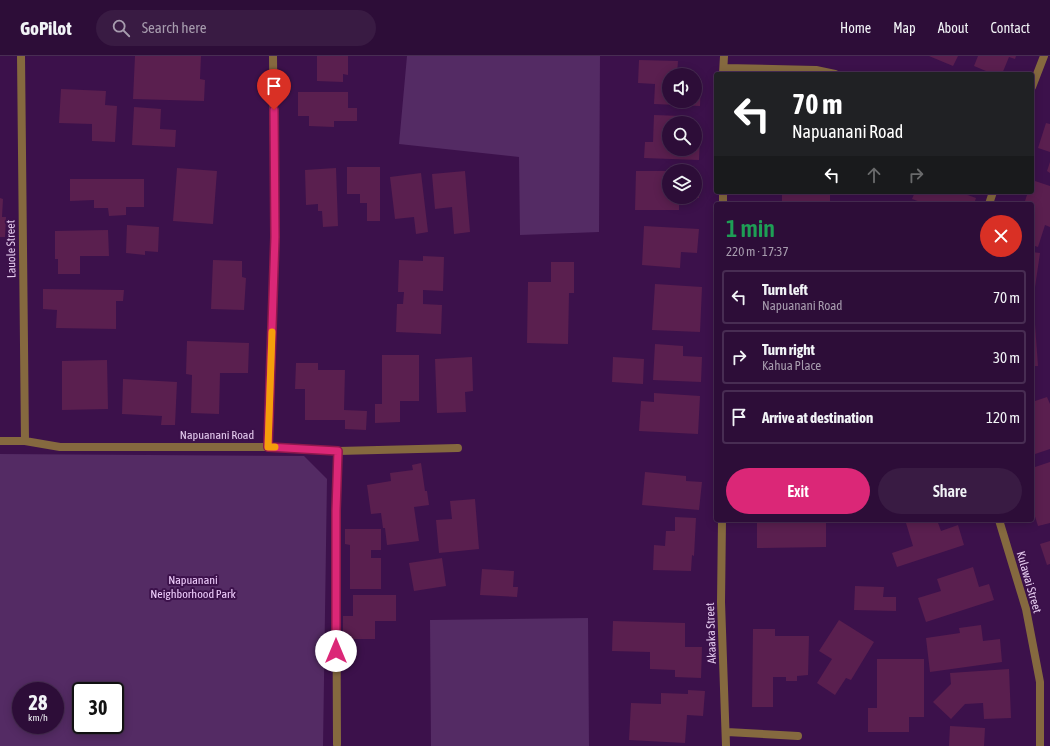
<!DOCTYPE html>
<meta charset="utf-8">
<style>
:root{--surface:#2d0d38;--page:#391b43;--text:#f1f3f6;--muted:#a79cae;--line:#482d53;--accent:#db2777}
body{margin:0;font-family:"Asap Condensed",sans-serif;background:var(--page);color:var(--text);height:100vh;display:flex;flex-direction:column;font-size:15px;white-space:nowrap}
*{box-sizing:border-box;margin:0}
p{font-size:13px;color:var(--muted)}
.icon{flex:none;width:22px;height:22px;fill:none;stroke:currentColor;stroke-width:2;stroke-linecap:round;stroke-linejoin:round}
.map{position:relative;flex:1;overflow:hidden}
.side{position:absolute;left:714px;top:146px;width:320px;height:320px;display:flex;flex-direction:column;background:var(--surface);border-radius:4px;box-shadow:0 2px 10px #0003,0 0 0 1px var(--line)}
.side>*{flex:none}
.top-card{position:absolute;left:714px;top:16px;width:320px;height:122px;border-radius:4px;box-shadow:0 2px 10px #0003,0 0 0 1px var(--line);background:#202124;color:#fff;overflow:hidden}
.buttons{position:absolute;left:662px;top:12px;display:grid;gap:8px}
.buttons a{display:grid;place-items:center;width:40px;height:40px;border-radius:50%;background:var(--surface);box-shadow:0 2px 10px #0003,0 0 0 1px var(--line);font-size:20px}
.speed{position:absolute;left:12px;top:626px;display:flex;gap:8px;font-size:20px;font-weight:700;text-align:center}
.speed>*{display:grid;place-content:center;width:52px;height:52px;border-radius:50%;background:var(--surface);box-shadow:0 2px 10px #0003,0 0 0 1px var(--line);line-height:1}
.speed small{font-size:10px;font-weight:400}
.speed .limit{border:2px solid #111;border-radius:6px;background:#fff;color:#111}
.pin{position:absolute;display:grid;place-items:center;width:34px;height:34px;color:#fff;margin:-41px -17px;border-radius:50% 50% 50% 0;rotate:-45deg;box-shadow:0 0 4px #0007}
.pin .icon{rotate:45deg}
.me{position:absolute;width:44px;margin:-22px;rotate:0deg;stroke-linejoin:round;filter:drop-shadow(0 0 3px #0008)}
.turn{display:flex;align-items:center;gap:14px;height:84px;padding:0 12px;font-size:18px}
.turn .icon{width:52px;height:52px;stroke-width:2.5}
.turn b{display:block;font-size:28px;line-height:34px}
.lanes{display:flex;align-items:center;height:38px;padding:0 12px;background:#0003;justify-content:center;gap:20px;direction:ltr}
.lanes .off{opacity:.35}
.round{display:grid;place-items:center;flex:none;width:42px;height:42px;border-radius:21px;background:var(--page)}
.head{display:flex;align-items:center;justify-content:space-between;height:68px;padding:0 12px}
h1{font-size:24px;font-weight:600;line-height:30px;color:#1e9e55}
.primary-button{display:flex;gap:8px;margin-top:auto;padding:8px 12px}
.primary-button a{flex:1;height:46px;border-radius:24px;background:var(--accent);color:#fff;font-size:16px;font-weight:600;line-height:46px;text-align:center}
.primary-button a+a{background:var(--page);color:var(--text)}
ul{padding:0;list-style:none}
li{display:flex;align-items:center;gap:12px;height:54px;margin:0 8px 6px;padding:0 4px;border:2px solid var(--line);border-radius:4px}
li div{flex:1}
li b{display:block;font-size:15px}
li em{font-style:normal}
header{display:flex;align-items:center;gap:24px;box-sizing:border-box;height:56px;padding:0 20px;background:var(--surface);border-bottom:1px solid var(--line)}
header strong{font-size:19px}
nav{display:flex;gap:22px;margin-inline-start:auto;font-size:14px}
.search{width:280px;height:36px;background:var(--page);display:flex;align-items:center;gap:10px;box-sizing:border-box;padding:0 14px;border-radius:22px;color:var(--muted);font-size:15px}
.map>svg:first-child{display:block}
.green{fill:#542b64;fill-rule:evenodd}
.building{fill:#5a1f4f}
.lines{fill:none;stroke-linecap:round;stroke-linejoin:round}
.street{stroke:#85693f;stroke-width:8}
.route-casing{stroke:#8e194d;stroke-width:10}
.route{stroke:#db2777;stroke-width:7}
.slow{stroke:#f59e0b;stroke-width:7}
.labels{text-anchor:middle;stroke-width:4;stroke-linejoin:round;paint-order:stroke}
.street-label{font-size:12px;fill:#e3caed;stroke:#3c114b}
.park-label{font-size:12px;fill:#efcdfc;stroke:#3c114b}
</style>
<header>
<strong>GoPilot</strong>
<div class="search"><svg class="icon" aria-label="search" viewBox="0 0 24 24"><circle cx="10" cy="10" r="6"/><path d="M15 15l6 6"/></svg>Search here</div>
<nav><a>Home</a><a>Map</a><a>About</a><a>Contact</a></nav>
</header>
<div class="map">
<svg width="1050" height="690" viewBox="0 0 1050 690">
<rect width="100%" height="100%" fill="#3c114b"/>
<path class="green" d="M 407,0 L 600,0 L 599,176 L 520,179 L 519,101 L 399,88 Z
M 0,398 L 304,400 L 327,423 L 323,690 L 0,690 ZM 21,635 L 55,635 L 55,669 L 21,669 ZM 81,635 L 115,635 L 115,669 L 81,669 Z
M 588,562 L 589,690 L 431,690 L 430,564 Z"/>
<path class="building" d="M 135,0 L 201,0 L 200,23 L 205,24 L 204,45 L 133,43 Z
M 317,0 L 348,0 L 348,19 L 343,18 L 343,26 L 317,25 Z
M 929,0 L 958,0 L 953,10 Z
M 978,0 L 1016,0 L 1015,3 L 1009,1 L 1002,18 L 993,18 L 974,10 Z
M 639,4 L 678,5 L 677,19 L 669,19 L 669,45 L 695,45 L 695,23 L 701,23 L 700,50 L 654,48 L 655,28 L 638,27 Z
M 61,33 L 106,35 L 105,49 L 117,50 L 115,86 L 92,85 L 92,68 L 59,67 Z
M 298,36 L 348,36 L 348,52 L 357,52 L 357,65 L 334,65 L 334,71 L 309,70 L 309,60 L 298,60 Z
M 134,51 L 161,53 L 160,73 L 176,74 L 175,91 L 132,89 Z
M 654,59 L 681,60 L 681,67 L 669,67 L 669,93 L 695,93 L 695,81 L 700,81 L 699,104 L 644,102 L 645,86 L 653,86 Z
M 1046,67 L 1050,68 L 1050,96 L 1038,92 Z
M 1050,106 L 1050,117 L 1047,115 Z
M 347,111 L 380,111 L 380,165 L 367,165 L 367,147 L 360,147 L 360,138 L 347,138 Z
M 177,112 L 217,115 L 213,168 L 173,165 Z
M 336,112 L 338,170 L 323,171 L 322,155 L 318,155 L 318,148 L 306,149 L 305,114 Z
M 465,115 L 470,176 L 454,178 L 452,151 L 435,153 L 432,118 Z
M 636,115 L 669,115 L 669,141 L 679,141 L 679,154 L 635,154 Z
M 695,116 L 699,116 L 699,142 L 695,142 Z
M 421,117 L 428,176 L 416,178 L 414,161 L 395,163 L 390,121 Z
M 70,123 L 144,123 L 144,151 L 126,151 L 126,159 L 109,160 L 108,152 L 94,152 L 94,144 L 70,145 Z
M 1032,124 L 1050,130 L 1050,171 L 1045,169 L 1038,191 L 1032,189 L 1032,148 L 1024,148 L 1028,136 L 1032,136 Z
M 782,136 L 830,136 L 830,148 L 782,148 Z
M 915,136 L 959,136 L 976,142 L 974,148 L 926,148 L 912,143 Z
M 0,142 L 3,143 L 2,161 L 6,161 L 5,181 L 0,181 Z
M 127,169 L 159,171 L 158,196 L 145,195 L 145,199 L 126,197 Z
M 644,170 L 699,173 L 697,197 L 681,196 L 680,212 L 642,209 Z
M 108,174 L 109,200 L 80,200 L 80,218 L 58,218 L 58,203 L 55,203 L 55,175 Z
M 1032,196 L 1040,197 L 1033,245 L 1032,245 Z
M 423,200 L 444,201 L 443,235 L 423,234 L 423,248 L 442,249 L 441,278 L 396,276 L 397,248 L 403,248 L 404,236 L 398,236 L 399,204 L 423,205 Z
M 213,204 L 242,205 L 242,221 L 246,222 L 244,254 L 211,253 Z
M 551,206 L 574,206 L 574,237 L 569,237 L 568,288 L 527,287 L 528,226 L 551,226 Z
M 655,228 L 702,231 L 700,276 L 652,274 Z
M 43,233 L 124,234 L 123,245 L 116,245 L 116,273 L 56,272 L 57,254 L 43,253 Z
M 1035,268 L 1038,310 L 1032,310 L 1032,269 Z
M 187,285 L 249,287 L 248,317 L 220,317 L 219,358 L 191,357 L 192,319 L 186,318 Z
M 655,288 L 683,290 L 683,300 L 702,301 L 701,326 L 653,324 Z
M 382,299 L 419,299 L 419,345 L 400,345 L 400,366 L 375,367 L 375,348 L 382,348 Z
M 472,301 L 473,335 L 465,336 L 466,356 L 437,357 L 435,303 Z
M 613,301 L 644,303 L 643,328 L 612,326 Z
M 107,304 L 108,353 L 62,354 L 62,305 Z
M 296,307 L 318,307 L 318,314 L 345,314 L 344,354 L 367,355 L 366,374 L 345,373 L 345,364 L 305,364 L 305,333 L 295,333 Z
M 123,323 L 177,326 L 175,369 L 161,369 L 162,360 L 122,358 Z
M 654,337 L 700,340 L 698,378 L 639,375 L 641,345 L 654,346 Z
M 1047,341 L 1050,348 L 1050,393 L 1032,399 L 1032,346 Z
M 1050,406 L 1050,467 L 1038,470 L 1032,451 L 1032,412 Z
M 421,407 L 425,435 L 427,435 L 429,449 L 414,451 L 419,485 L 387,489 L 385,472 L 383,472 L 381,457 L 371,458 L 367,429 L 391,425 L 390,417 L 413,414 L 412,409 Z
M 645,416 L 686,420 L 686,425 L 702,426 L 699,454 L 642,449 Z
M 475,443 L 479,493 L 439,497 L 436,464 L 452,463 L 450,445 Z
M 675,461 L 696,462 L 694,500 L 692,499 L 691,515 L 653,514 L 654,489 L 665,490 L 666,475 L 675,475 Z
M 768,464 L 826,464 L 826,491 L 757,492 L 757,466 L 768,466 Z
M 915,464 L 937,464 L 941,475 L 958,469 L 964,489 L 897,511 L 892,497 L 913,490 L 906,467 Z
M 345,473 L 381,473 L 381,494 L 371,494 L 371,502 L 381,502 L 381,533 L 350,533 L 350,489 L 345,488 Z
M 1050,485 L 1050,508 L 1047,509 L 1040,488 Z
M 442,502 L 446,530 L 414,535 L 409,507 Z
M 973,511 L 979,531 L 989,528 L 994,544 L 926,566 L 918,542 L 941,535 L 937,523 Z
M 482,513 L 514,515 L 513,531 L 518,531 L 517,541 L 480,539 Z
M 855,530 L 884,531 L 883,541 L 896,541 L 896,555 L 854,554 Z
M 353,539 L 396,539 L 396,565 L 375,565 L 375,583 L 343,583 L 343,560 L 353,560 Z
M 839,564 L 874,586 L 851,624 L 846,622 L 835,639 L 817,627 L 832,603 L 819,595 Z
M 613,565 L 685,567 L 685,591 L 702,591 L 701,622 L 675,621 L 675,614 L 650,613 L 650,596 L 612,595 Z
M 981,569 L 983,585 L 1000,583 L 1002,606 L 930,616 L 926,582 L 960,577 L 959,572 Z
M 753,573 L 775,573 L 775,580 L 809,580 L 808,619 L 797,620 L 797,625 L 786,625 L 786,621 L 773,621 L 773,651 L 752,651 Z
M 877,603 L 924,603 L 924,661 L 909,661 L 909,676 L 868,676 L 868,652 L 877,652 Z
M 1009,613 L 1011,662 L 984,663 L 983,647 L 965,648 L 951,663 L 933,646 L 951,628 L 950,617 Z
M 688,634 L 705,635 L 703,660 L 687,659 L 685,687 L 629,684 L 631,647 L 661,648 L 661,637 L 688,638 Z
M 950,670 L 985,672 L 984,690 L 949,690 Z"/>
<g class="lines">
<path class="street" d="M 21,0 L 25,385
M 724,12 L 816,14 L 835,18
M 723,18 L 724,0
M 1032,31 L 1044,0
M 723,148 L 723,136
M 989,148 L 993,136
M 0,385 L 25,385 L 60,391 L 268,391 L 338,395 L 458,392
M 268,391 L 275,181 L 273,0
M 722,464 L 721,546 L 726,690
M 999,464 L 1026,553 L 1040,626 L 1040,690
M 727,676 L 798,680
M 337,688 L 336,455 L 338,395"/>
</g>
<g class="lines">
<g class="route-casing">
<path id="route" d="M 274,54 L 275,181 L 268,391 L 338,395 L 336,455 L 336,595"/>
</g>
<use href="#route" class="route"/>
<path class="slow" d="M 272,276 L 268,391 L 275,391"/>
</g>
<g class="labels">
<g class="street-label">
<text transform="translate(11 193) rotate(-91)" y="4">Lauole Street</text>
<text x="217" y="383">Napuanani Road</text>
<text transform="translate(1029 526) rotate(74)" y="4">Kulawai Street</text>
<text transform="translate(711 577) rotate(-92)" y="4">Akaaka Street</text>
</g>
<g class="park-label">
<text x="193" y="528">Napuanani<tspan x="193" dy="14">Neighborhood Park</tspan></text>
</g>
</g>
</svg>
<div class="buttons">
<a><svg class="icon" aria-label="sound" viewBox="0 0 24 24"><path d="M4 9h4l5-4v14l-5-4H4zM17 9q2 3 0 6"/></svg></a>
<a><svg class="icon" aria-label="search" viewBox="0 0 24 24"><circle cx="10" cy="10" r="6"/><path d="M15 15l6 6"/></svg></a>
<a><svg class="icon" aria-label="layers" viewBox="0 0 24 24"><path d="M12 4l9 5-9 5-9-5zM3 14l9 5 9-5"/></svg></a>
</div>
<div class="speed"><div>28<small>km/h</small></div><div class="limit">30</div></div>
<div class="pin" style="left:274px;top:54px;background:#d93025"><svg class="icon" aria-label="arrive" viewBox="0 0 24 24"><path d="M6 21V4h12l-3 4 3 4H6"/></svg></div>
<svg class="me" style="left:336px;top:595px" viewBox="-20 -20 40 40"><circle r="19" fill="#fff"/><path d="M0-13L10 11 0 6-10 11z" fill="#db2777"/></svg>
<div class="top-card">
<div class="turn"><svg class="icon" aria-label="left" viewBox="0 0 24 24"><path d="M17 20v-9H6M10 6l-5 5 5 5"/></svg><div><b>70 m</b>Napuanani Road</div></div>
<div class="lanes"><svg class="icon" aria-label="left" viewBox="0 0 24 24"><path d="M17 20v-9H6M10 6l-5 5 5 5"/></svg><svg class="icon off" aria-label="ahead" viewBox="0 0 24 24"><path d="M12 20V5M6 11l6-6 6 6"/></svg><svg class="icon off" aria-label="right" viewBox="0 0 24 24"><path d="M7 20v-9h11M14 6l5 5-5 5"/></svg></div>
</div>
<section class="side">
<div class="head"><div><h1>1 min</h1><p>220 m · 17:37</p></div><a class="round" style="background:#d93025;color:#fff"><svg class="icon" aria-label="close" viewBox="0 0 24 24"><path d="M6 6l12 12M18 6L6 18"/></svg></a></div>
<ul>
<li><svg class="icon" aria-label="left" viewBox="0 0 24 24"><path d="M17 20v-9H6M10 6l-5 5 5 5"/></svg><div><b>Turn left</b><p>Napuanani Road</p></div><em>70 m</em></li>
<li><svg class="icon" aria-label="right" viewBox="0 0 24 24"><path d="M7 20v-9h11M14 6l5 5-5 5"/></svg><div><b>Turn right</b><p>Kahua Place</p></div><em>30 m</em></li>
<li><svg class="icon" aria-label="arrive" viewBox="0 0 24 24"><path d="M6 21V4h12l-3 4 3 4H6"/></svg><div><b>Arrive at destination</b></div><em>120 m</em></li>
</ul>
<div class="primary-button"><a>Exit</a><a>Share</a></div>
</section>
</div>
